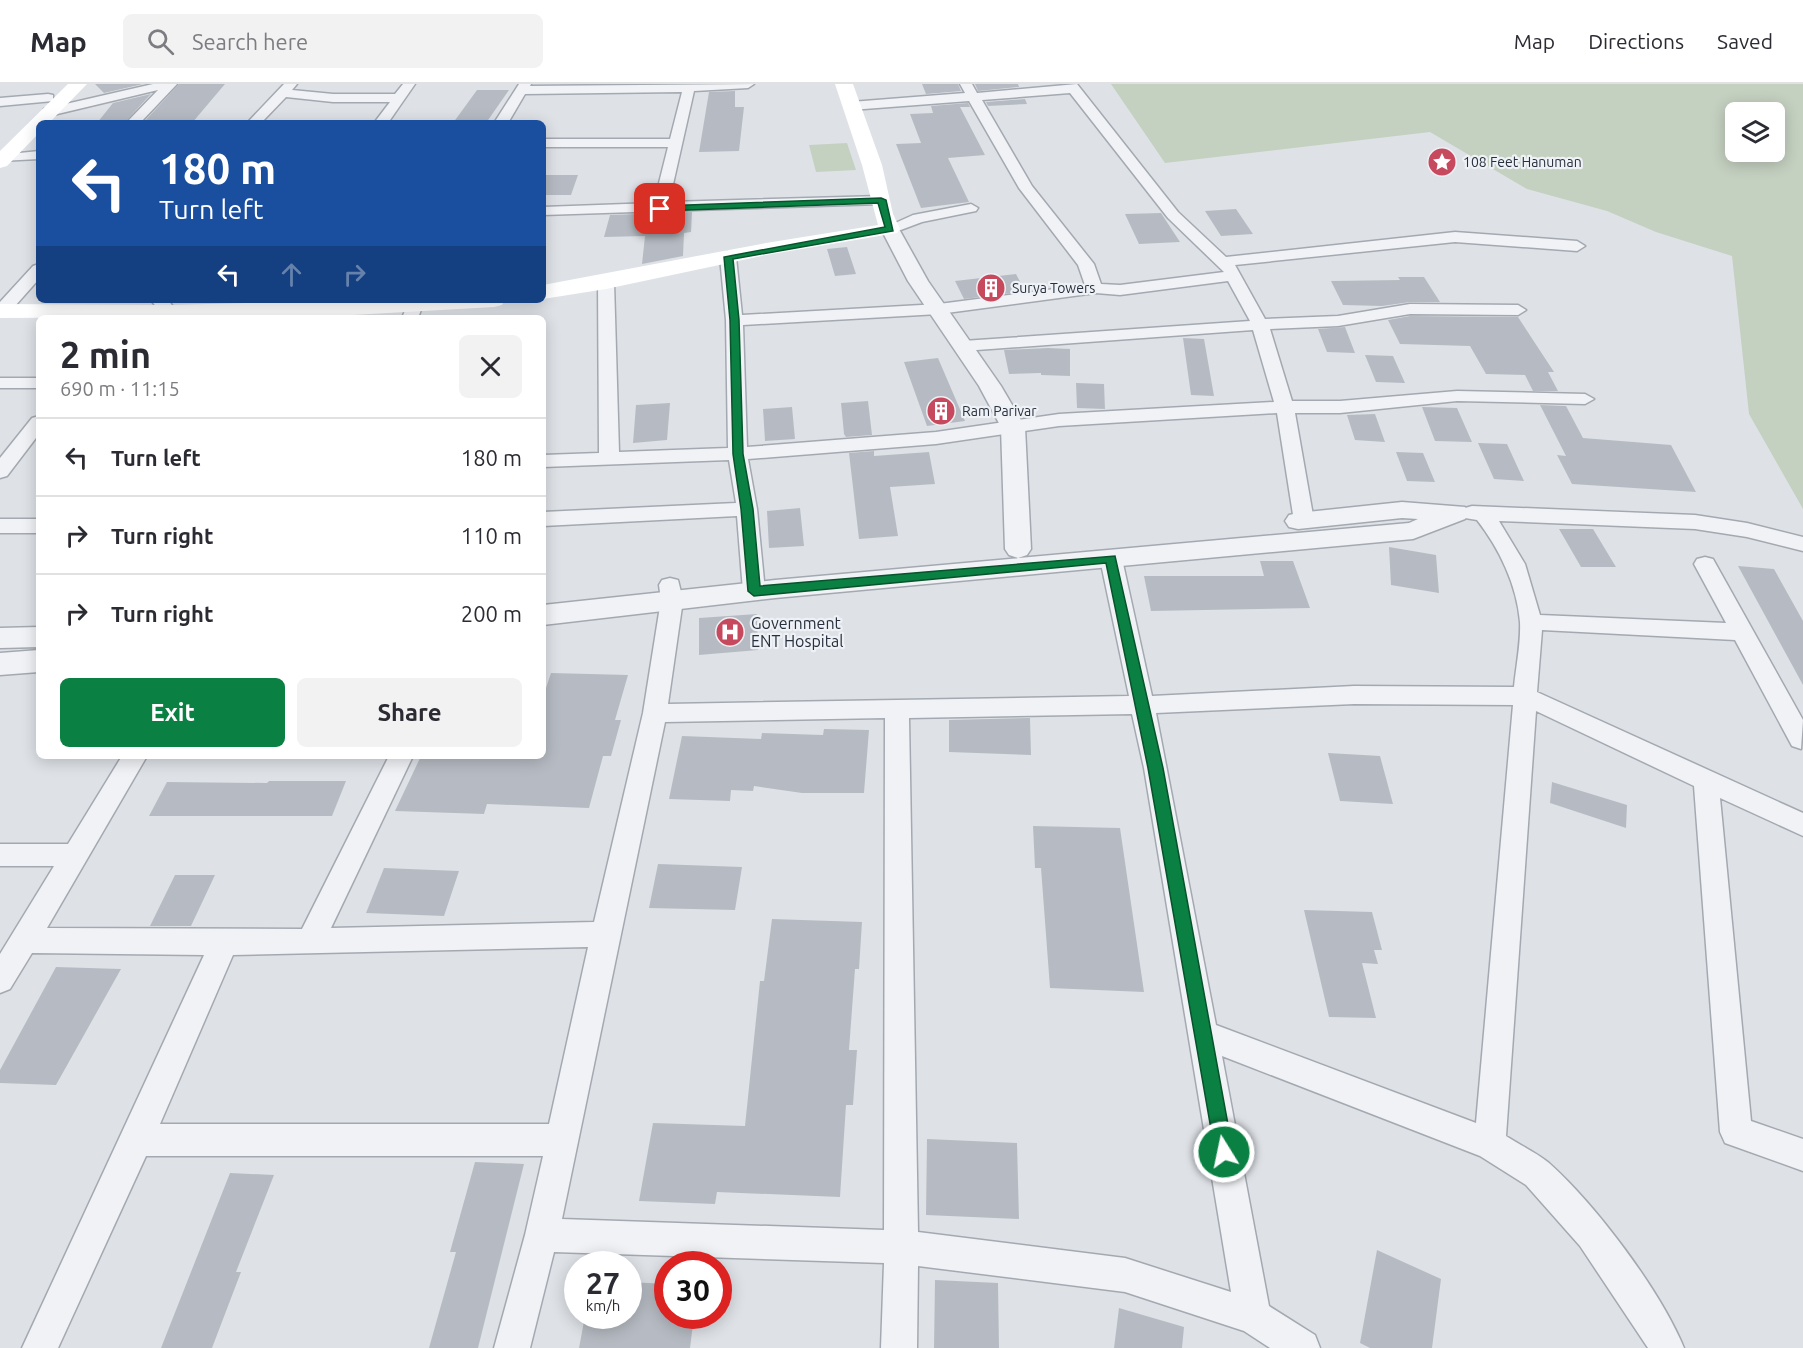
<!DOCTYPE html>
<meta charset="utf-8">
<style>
:root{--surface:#fff;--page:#f2f2f3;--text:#2b2b33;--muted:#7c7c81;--line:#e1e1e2;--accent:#0b8043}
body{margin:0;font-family:Ubuntu,sans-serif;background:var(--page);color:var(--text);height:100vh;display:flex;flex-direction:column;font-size:22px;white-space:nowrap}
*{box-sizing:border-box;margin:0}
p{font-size:20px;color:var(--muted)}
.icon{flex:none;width:33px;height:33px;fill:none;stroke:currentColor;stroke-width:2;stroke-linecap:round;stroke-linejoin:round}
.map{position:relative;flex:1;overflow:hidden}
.sheet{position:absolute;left:36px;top:231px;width:510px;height:444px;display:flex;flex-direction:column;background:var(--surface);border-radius:9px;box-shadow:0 3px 15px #0003}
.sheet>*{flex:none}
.banner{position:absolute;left:36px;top:36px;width:510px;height:183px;border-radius:9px;box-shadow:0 3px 15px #0003;background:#1a4fa0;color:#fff;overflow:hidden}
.controls{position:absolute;left:1725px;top:18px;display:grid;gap:12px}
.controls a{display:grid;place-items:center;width:60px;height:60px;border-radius:9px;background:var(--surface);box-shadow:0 3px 15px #0003;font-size:30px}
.speed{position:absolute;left:564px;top:1167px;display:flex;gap:12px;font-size:30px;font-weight:700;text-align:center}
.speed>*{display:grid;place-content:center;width:78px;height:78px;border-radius:50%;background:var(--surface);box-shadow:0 3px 15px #0003;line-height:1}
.speed small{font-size:15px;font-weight:400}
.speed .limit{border:9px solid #d22;background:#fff;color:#111}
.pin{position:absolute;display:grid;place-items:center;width:51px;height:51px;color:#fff;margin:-26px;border-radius:12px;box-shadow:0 3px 9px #0006}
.me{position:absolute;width:66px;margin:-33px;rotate:350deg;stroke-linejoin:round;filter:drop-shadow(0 0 4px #0008)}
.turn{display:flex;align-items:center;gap:21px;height:126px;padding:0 24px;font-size:27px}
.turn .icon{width:78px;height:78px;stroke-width:2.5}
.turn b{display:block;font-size:42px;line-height:51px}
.lanes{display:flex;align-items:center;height:57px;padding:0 24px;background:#0003;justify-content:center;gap:30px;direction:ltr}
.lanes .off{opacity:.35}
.round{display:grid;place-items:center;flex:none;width:63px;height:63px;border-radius:9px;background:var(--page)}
.head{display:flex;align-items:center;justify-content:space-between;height:102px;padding:0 24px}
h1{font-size:36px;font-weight:700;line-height:45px}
.button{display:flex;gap:12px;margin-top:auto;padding:12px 24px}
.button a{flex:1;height:69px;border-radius:9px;background:var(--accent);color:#fff;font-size:24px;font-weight:700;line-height:69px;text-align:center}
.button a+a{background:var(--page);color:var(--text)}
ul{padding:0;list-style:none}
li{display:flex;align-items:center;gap:18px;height:78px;padding:0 24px;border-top:2px solid var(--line)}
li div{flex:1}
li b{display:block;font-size:22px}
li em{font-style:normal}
header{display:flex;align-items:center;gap:36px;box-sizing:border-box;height:84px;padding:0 30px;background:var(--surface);border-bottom:2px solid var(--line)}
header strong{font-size:28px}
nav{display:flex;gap:33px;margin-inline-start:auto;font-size:21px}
.search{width:420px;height:54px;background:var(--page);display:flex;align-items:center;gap:15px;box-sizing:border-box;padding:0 21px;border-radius:9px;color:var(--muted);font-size:22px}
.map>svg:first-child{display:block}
.green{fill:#c4d0c0;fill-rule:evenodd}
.building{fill:#b6bbc3}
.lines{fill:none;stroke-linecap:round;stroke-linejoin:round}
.minor-casing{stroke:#a4a9b1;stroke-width:3}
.tertiary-casing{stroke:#a4a9b1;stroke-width:3}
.minor{fill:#f1f2f6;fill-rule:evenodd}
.tertiary{fill:#f1f2f6;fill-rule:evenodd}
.secondary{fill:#fff;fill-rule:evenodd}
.route{fill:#0b8043;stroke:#07532c;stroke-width:1.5}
.labels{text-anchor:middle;stroke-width:4.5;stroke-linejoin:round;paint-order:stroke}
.far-poi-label{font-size:14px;fill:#28303d;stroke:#eef1f5;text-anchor:start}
.poi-label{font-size:16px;fill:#28303d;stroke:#eef1f5;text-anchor:start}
</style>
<header>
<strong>Map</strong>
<div class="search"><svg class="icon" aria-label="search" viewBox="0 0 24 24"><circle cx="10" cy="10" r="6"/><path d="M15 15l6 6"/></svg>Search here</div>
<nav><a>Map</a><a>Directions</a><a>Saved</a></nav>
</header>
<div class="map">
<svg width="1803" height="1264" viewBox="0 0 1803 1264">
<rect width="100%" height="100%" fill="#dee2e7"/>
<path class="green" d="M 1111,0 L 1803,0 L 1803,425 L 1749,330 L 1732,172 L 1656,148 L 1607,127 L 1527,105 L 1430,48 L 1165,79 ZM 1736,28 L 1774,28 L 1774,68 L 1736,68 Z
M 847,59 L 856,86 L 816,88 L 809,61 Z"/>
<path class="building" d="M 95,0 L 143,0 L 104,9 Z
M 179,0 L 225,0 L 192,39 L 143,39 Z
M 922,0 L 958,0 L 961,7 L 926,10 Z
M 975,0 L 1018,0 L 1019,3 L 978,7 Z
M 477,6 L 509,6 L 486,39 L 453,39 Z
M 735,7 L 735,23 L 744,23 L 739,67 L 699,68 L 709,8 Z
M 151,10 L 124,39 L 97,39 L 113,19 Z
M 1025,15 L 1027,20 L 988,22 L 986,18 Z
M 968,19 L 970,23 L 960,23 L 985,71 L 948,74 L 969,118 L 921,124 L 896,60 L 921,59 L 910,30 L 933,29 L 931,22 Z
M 543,91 L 578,91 L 571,111 L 543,111 Z
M 1236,125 L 1253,150 L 1221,152 L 1205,127 Z
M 692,128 L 691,148 L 684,149 L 683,172 L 642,180 L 645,152 L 604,153 L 610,131 Z
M 1161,129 L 1180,158 L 1139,160 L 1125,130 Z
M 847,163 L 856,190 L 835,192 L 827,165 Z
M 1016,190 L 1025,207 L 964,215 L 955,197 Z
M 1398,193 L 1424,193 L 1440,218 L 1410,218 L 1382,222 L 1343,221 L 1331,197 L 1400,196 Z
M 1410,232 L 1518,233 L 1554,288 L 1548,288 L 1558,307 L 1533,307 L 1525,291 L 1486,290 L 1470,262 L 1400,260 L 1388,236 Z
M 1345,243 L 1355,269 L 1327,268 L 1318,245 Z
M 1183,254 L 1204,255 L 1214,312 L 1191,311 Z
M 1048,264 L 1070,265 L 1070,292 L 1041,291 L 1041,289 L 1009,290 L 1004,266 Z
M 1365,271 L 1393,272 L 1405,299 L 1376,298 Z
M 938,274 L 965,337 L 927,342 L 904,278 Z
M 1076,299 L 1104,300 L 1105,325 L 1077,324 Z
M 868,317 L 872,351 L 846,353 L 844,350 L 841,319 Z
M 670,319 L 667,356 L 633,359 L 636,321 Z
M 1540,321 L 1566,322 L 1583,354 L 1671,361 L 1696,408 L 1572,400 L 1557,371 L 1566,372 Z
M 792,323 L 795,355 L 765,357 L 763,325 Z
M 1422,323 L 1457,324 L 1472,358 L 1435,357 Z
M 1375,330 L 1385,358 L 1355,356 L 1347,331 Z
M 1478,359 L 1507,360 L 1524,397 L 1494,395 Z
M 874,367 L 874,372 L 929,368 L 935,400 L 890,403 L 898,452 L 859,455 L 849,369 Z
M 1396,368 L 1423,369 L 1435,398 L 1407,397 Z
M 800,424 L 804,462 L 769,464 L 767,427 Z
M 1559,445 L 1593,445 L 1616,483 L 1581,483 Z
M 1389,463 L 1436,471 L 1439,509 L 1391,501 Z
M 1260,477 L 1293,477 L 1310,524 L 1151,527 L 1144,492 L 1264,492 Z
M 1738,482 L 1774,485 L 1803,537 L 1803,601 Z
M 757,530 L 758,566 L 699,571 L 699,534 Z
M 551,589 L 628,591 L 615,636 L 621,636 L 611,672 L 603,672 L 589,724 L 487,720 L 484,730 L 395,727 L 421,672 L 543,672 L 543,613 Z
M 1030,634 L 1031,671 L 949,668 L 949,636 Z
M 824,645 L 869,646 L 864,709 L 802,709 L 754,702 L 753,707 L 731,706 L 730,717 L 669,715 L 682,652 L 761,655 L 762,649 L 823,651 Z
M 1328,669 L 1380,672 L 1393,720 L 1340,717 Z
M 269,697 L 346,697 L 332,732 L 149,732 L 167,698 L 267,699 Z
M 1552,698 L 1627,721 L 1626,744 L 1550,719 Z
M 1033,742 L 1120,744 L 1144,908 L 1050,904 L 1041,784 L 1035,784 Z
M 658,780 L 742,783 L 735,826 L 649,824 Z
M 384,784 L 459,787 L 444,832 L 366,829 Z
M 175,791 L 215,791 L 191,842 L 150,842 Z
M 1304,826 L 1372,828 L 1382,866 L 1374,866 L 1378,880 L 1362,879 L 1376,934 L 1329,933 Z
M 772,835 L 862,838 L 859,885 L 855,885 L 849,966 L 857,966 L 853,1021 L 846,1021 L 840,1113 L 717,1108 L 715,1120 L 639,1117 L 653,1039 L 745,1042 L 760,897 L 764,897 Z
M 56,883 L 121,885 L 56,1001 L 0,999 L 0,986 Z
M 927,1055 L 1017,1059 L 1019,1135 L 926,1131 Z
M 475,1078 L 524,1080 L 478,1264 L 429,1264 L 456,1168 L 450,1168 Z
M 230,1089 L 274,1091 L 236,1188 L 241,1188 L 212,1264 L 161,1264 Z
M 1377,1166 L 1441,1195 L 1432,1264 L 1370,1264 L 1360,1259 Z
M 935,1196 L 998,1199 L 999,1264 L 934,1264 Z
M 628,1198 L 668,1200 L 668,1232 L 694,1232 L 690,1264 L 579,1264 L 585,1232 L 628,1232 Z
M 1119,1224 L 1184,1243 L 1182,1264 L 1114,1264 Z"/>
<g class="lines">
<g class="minor-casing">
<path id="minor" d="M 153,0 L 177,0 L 140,39 L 126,39 L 158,6 L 49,32 L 43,28 L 44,25 Z
M 284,0 L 297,0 L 292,6 L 333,10 L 395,10 L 403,0 L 415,0 L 388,39 L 374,39 L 390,18 L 333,18 L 286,13 L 261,39 L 247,39 Z
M 519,0 L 531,0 L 530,2 L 754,0 L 748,4 L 694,7 L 669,118 L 881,112 L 888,116 L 881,120 L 543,131 L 543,123 L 654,119 L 668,63 L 543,63 L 543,55 L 670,55 L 682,8 L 525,10 L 508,39 L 494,39 Z
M 960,0 L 972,0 L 977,9 L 1077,0 L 1178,128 L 1226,173 L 1455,148 L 1577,157 L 1585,162 L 1577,167 L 1455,158 L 1235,181 L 1265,235 L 1338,232 L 1410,220 L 1518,221 L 1526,226 L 1518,231 L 1410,230 L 1338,242 L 1270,245 L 1292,317 L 1340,317 L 1457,307 L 1585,310 L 1594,315 L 1585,320 L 1457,317 L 1340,329 L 1295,329 L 1314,437 L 1311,442 L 1297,442 L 1294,437 L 1277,329 L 1059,342 L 936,360 L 748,375 L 757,425 L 765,507 L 762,512 L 754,515 L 746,512 L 743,507 L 737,432 L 543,442 L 543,428 L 736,419 L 729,376 L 543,383 L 543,371 L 599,369 L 598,198 L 600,195 L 612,195 L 614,198 L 619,368 L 728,364 L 726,236 L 720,173 L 722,170 L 728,168 L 736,173 L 742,231 L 939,220 L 1085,201 L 1078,181 L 1019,104 L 969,17 L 851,26 L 845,22 L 851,18 L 965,9 ZM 1070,9 L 1168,134 L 1224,188 L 1120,201 L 1101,200 L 1094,180 L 1032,102 L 982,16 ZM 1228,197 L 1250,237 L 963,257 L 954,262 L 963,267 L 1253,246 L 1274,318 L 1059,330 L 936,348 L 747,363 L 743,241 L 939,230 L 1096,209 L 1120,211 Z
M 48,10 L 53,11 L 53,17 L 0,22 L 0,14 Z
M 39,67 L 39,75 L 0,77 L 0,71 Z
M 971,120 L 978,124 L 976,127 L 922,138 L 890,150 L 882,145 L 913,131 Z
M 39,180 L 39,195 L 7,231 L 0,232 L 0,218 L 33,182 Z
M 151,216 L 168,216 L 177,228 L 169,233 L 163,232 Z
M 414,218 L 422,223 L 418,234 L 402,234 L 408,219 Z
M 0,294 L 39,294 L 39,304 L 0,304 Z
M 39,332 L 39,350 L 7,392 L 0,394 L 0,374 L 32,334 Z
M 1472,422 L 1695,431 L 1747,439 L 1803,453 L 1803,467 L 1747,453 L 1695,445 L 1499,437 L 1525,480 L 1540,531 L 1726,539 L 1694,480 L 1697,475 L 1705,473 L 1713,475 L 1803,636 L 1801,665 L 1792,662 L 1735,556 L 1542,546 L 1537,608 L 1803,729 L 1803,752 L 1720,714 L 1751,1037 L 1803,1055 L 1803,1087 L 1725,1059 L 1720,1048 L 1694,702 L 1536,627 L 1506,1052 C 1520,1061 1537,1069 1549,1079 C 1596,1121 1660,1206 1684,1264 L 1648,1264 L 1580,1162 L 1526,1101 L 1480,1072 L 1222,972 L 1269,1222 L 1315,1251 L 1320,1264 L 1270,1264 L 1244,1247 L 1125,1208 L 918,1182 L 917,1264 L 881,1264 L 884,1179 L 554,1168 L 530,1264 L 494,1264 L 525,1151 L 543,1072 L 146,1072 L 58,1264 L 22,1264 L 204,871 L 32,869 L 10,905 L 0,909 L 0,870 L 54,782 L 0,782 L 0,760 L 68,760 L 122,672 L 147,672 L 47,844 L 302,845 L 389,672 L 413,672 L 331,844 L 594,838 L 643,629 L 661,516 L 659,501 L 662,496 L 670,494 L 678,496 L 683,516 L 668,620 L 1129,612 L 1100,475 L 1104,470 L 1118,470 L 1122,475 L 1152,612 L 1354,602 L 1514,603 C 1516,582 1521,559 1520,538 C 1517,501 1499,464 1477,436 L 1465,434 L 1462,429 L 1465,424 ZM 1354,620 L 1513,621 L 1476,1039 L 1216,941 L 1156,629 ZM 1132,630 L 1144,684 L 1231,1208 L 1125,1174 L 918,1148 L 909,634 ZM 885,634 L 884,1146 L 562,1135 L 665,638 ZM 588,863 L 549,1040 L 160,1040 L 233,871 Z
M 0,435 L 39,435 L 39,449 L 0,449 Z"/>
</g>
<g class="tertiary-casing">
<path id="tertiary" d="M 890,139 L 899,145 L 928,197 L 1001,302 L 1025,343 L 1031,465 L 1027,471 L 1018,474 L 1009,471 L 1005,465 L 1001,343 L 979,302 L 908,197 L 881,145 Z
M 1402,418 L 1465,423 L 1469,429 L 1465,435 L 1413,455 L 775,514 L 543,541 L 543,521 L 775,496 L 1409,439 L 1418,435 L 1402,434 L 1298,445 L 1289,443 L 1285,437 L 1289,431 L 1298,429 Z
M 39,543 L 39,563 L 0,564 L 0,544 Z
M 39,566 L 39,588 L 0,591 L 0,569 Z"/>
</g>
<use href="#minor" class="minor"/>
<use href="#tertiary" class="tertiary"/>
<path class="secondary" d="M 68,0 L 87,0 L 49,39 L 39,39 L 39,49 L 7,82 L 0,84 L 0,67 Z
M 835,0 L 853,0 L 882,81 L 893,130 L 900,145 L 897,149 L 766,171 L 606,205 L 543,215 L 543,201 L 766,159 L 878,141 L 862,81 Z
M 373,216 L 505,216 L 502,221 L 494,223 L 335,232 L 0,234 L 0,220 L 169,221 Z"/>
</g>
<path class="route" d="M 881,114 L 886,116 L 893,147 L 733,175 L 739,236 L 743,370 L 753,425 L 760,502 L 1115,472 L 1163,684 L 1233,1068 L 1230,1074 L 1224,1077 L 1218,1074 L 1215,1068 L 1148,684 L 1106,479 L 754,512 L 748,507 L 741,425 L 733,370 L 730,236 L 724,173 L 885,143 L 878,119 L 660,127 L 656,125 L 660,122 Z"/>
<defs>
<g id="sight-disc" transform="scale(1.5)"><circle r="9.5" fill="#c6495d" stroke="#eef1f5"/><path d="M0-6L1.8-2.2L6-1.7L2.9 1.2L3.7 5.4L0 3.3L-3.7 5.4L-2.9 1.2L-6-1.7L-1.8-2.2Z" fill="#fff"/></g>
<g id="building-disc" transform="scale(1.5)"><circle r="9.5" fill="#c6495d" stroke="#eef1f5"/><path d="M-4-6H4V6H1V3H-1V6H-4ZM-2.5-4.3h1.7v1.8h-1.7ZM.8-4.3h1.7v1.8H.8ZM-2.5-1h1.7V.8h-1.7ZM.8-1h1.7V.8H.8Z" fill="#fff"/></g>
<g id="hospital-disc" transform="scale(1.5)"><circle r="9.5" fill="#c6495d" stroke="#eef1f5"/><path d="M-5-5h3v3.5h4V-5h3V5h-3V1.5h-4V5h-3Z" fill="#fff"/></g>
</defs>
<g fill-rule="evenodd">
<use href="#sight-disc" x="1442" y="78"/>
<use href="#building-disc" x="991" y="204"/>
<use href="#building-disc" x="941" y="327"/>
<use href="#hospital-disc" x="730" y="548"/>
</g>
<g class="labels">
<g class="far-poi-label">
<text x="1463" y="83">108 Feet Hanuman</text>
<text x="1012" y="209">Surya Towers</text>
<text x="962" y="332">Ram Parivar</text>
</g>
<g class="poi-label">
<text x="751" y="545">Government<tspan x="751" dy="18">ENT Hospital</tspan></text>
</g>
</g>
</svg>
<div class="controls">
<a><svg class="icon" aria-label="layers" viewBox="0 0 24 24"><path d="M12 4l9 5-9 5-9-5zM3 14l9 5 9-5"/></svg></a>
</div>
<div class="speed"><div>27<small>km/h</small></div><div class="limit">30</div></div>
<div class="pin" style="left:660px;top:125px;background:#d93025"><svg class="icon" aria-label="arrive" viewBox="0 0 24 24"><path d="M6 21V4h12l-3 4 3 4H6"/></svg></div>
<svg class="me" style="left:1224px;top:1068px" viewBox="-20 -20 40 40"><circle r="17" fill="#0b8043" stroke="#fff" stroke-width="3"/><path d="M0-11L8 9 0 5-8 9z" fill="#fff"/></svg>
<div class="banner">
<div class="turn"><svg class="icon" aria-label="left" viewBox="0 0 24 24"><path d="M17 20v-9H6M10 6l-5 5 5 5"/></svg><div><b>180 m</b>Turn left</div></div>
<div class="lanes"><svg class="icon" aria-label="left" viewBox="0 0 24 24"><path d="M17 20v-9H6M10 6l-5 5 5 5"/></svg><svg class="icon off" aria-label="ahead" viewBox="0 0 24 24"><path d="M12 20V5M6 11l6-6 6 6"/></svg><svg class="icon off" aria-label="right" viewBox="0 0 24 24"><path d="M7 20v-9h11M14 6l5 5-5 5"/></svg></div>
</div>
<section class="sheet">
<div class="head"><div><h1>2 min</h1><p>690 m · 11:15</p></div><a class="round"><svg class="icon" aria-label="close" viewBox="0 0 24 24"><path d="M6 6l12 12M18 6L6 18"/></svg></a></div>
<ul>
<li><svg class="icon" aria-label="left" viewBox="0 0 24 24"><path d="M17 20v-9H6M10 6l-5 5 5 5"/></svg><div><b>Turn left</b></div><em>180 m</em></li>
<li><svg class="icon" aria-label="right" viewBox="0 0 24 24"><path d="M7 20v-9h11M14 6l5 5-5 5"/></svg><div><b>Turn right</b></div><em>110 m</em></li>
<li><svg class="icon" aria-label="right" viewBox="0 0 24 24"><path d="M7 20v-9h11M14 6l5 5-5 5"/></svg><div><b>Turn right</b></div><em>200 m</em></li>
</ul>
<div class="button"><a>Exit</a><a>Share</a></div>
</section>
</div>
